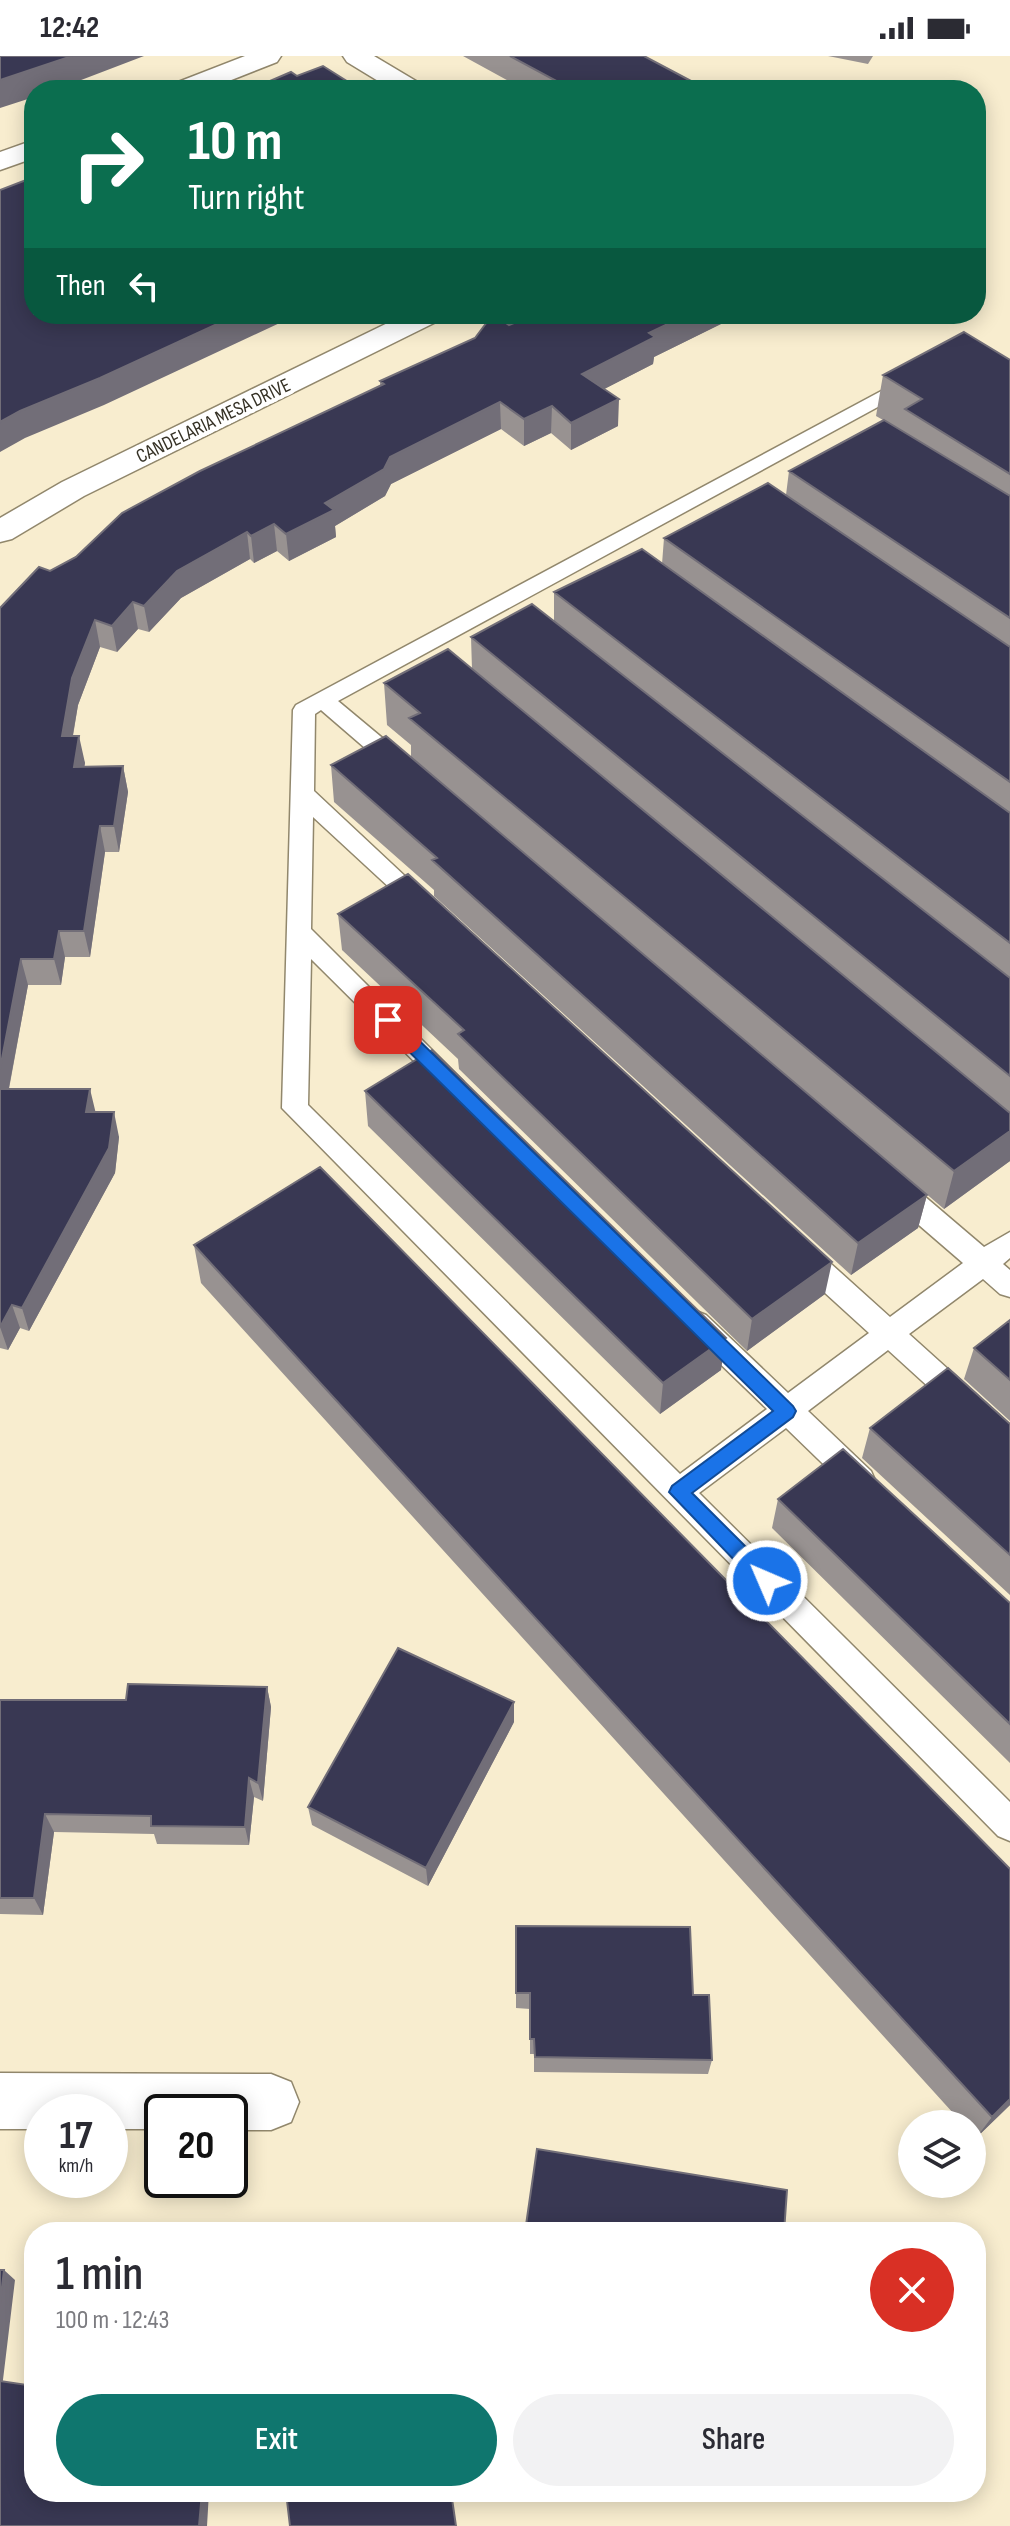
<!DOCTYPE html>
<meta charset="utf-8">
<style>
:root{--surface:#fff;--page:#f2f2f3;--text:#2b2b33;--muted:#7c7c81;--accent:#0f766e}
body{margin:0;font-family:"Sofia Sans Condensed",sans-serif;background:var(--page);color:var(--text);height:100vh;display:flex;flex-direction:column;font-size:30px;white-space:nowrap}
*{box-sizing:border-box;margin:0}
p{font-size:26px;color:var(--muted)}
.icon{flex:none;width:44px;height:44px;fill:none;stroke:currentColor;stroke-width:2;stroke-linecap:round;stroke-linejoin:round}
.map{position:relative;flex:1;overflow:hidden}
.side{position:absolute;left:24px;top:2166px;width:962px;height:280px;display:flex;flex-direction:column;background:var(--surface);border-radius:32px;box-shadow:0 4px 20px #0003}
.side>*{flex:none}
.banner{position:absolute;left:24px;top:24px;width:962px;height:244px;border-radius:32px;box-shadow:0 4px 20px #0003;background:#0b6e4f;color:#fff;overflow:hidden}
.controls{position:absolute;left:898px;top:2054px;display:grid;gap:16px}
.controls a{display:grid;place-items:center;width:88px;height:88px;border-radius:50%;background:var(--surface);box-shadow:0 4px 20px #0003;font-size:40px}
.speed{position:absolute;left:24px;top:2038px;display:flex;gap:16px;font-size:40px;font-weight:700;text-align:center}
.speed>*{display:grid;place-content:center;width:104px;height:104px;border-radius:50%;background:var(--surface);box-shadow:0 4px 20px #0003;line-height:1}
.speed small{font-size:20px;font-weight:400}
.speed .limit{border:4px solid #111;border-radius:12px;background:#fff;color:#111}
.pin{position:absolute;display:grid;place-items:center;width:68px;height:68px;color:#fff;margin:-34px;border-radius:16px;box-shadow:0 4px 12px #0006}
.me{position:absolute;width:88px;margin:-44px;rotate:315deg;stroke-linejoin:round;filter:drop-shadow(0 0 6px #0008)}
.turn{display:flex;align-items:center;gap:28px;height:168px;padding:0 32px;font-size:36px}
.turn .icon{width:104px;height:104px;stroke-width:2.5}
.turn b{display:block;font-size:56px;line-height:68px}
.then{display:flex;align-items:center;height:76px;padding:0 32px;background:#0003;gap:16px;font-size:30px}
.round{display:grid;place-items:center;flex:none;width:84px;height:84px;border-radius:42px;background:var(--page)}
.head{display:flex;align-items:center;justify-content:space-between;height:136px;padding:0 32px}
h1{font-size:48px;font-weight:600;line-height:60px}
.cta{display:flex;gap:16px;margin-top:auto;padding:16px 32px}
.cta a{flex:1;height:92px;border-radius:48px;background:var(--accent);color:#fff;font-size:32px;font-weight:600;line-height:92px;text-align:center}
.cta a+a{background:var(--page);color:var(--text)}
.status{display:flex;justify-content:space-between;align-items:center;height:56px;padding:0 40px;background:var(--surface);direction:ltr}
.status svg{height:22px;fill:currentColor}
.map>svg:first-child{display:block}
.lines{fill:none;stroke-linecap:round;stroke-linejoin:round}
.lane-casing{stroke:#91876c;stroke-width:3}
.street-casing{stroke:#91876c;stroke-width:3}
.lane{fill:#fff;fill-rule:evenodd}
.street{fill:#fff;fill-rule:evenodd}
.wall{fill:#989291}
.shaded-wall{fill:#726e78}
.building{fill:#393853;stroke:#726e78;stroke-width:2}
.route{fill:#1a73e8;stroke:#114b97;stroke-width:2}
.labels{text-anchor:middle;stroke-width:8;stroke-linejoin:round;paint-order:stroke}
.far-street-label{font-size:20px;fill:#353125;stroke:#fff}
</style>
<div class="status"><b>12:42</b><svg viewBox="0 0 49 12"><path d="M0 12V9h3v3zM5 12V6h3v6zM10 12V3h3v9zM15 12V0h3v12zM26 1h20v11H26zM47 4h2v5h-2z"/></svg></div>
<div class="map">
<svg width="1010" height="2470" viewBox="0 0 1010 2470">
<rect width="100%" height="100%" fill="#f8edcf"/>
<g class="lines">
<g class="lane-casing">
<path id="lane" d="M 913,318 L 923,324 L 920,328 L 338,645 L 410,705 L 414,711 L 410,717 L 394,717 L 321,654 L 315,658 L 314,735 L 438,851 L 435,857 L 426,860 L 417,857 L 313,761 L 311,873 L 463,1025 L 459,1032 L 450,1035 L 441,1032 L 311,903 L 308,1049 L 680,1418 L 767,1353 L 686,1275 L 682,1267 L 686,1259 L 696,1255 L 706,1259 L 788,1337 L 869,1277 L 790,1205 L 786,1197 L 790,1189 L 800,1186 L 810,1189 L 890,1261 L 963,1207 L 883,1138 L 879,1130 L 883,1122 L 893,1119 L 903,1122 L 984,1191 L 1010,1176 L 1010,1202 L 1003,1208 L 1010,1214 L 1010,1241 L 1000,1238 L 983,1223 L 909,1278 L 1010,1369 L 1010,1400 L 1000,1396 L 888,1294 L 808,1355 L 871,1415 L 875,1424 L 871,1433 L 860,1437 L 849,1433 L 786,1372 L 699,1437 L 1010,1746 L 1010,1785 L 998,1780 L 282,1052 L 293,654 L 296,649 Z"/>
</g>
<g class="street-casing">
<path id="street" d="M 245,0 L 281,0 L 277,6 L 206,34 L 169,34 L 173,28 Z
M 343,0 L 374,0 L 421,28 L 425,34 L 393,34 L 347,6 Z
M 34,84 L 34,102 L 0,114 L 0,96 Z
M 406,258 L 444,258 L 440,264 L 84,440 L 12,483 L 0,486 L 0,462 L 62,426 Z
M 0,2017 L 271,2018 L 291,2026 L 299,2046 L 291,2066 L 271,2074 L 230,2074 L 230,2056 L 162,2056 L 162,2073 L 110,2073 L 110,2056 L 42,2056 L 42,2073 L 0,2073 Z"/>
</g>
<use href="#lane" class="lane"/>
<use href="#street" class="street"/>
</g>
<path class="wall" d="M 463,0 L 644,0 L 708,34 L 525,34 Z
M 828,0 L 873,0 L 868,8 Z
M 535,258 L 724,258 L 723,267 L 654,301 L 653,308 L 604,333 L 618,370 L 571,394 L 551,377 L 524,390 L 501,373 L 391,428 L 385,440 L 335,470 L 336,481 L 289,505 L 277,495 L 254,507 L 250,503 L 181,542 L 149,576 L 138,573 L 117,596 L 100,591 L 78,649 L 73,680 L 85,707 L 84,711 L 123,710 L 128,736 L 119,796 L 105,796 L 90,901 L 65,901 L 61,929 L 28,929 L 9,1033 L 96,1056 L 119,1081 L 115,1117 L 29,1275 L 20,1272 L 8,1294 L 0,1292 L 0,552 L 50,515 L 380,329 L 380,325 Z
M 750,258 L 777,258 L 762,265 Z
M 1010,304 L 1010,1105 L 944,1153 L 877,1096 L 927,1139 L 918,1172 L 851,1219 L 434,840 L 434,834 L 334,746 L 331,709 L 411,701 L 411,689 L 387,669 L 384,627 L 472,613 L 471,581 L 554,566 L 554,536 L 662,508 L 664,482 L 786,439 L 789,415 L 883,364 L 876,360 L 883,319 Z
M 338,858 L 825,1238 L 747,1295 L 459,1013 L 458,1003 L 342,894 Z
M 365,1035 L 721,1314 L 660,1358 L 368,1070 Z
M 194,1189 L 1010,2049 L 976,2082 L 972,2077 L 972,2068 L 963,2068 L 201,1227 Z
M 1010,1264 L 1010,1365 L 964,1323 L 974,1292 Z
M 1010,1368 L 1010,1539 L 862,1402 L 870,1372 Z
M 778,1443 L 1010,1547 L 1010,1707 L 772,1472 Z
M 267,1631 L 271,1651 L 263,1745 L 254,1741 L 249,1789 L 157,1788 L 154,1778 L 54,1776 L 43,1859 L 0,1858 L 0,1644 L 126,1644 Z
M 514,1666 L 428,1830 L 312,1769 L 308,1751 Z
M 516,1870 L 693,1939 L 712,2004 L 708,2018 L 534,2016 L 534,1998 L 530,1998 L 530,1953 L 516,1952 Z"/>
<path class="shaded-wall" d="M 72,0 L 144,0 L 55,34 L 34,34 L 34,41 L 0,52 L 0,24 Z
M 239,258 L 299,258 L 104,349 L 25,382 L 0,396 L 0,366 L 20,355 Z
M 689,258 L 724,258 L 723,267 L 654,301 L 653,308 L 581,345 L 582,318 L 649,277 Z
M 763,258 L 777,258 L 762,265 Z
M 619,343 L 618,370 L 571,394 L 571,367 Z
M 500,346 L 501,373 L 391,428 L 385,440 L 335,470 L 336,481 L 289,505 L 286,478 L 325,447 L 390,401 Z
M 552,350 L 551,377 L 524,390 L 524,363 Z
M 274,468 L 277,495 L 254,507 L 251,480 Z
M 247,476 L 250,503 L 181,542 L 149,576 L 144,550 L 177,515 Z
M 133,546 L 138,573 L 117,596 L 112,570 Z
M 95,564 L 100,591 L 78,649 L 68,707 L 62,680 L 72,622 Z
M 79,680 L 85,707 L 80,737 L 74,711 Z
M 123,710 L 128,736 L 119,796 L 114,770 Z
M 100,770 L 105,796 L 90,901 L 84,875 Z
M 59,875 L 65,901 L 61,929 L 54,903 Z
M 21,903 L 28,929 L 4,1058 L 0,1045 L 0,1013 Z
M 90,1033 L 96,1058 L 86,1056 Z
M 114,1056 L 119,1081 L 115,1117 L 29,1275 L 22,1252 Z
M 1010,1075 L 1010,1105 L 944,1153 L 954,1115 Z
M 927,1139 L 918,1172 L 851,1219 L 858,1187 Z
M 832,1206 L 825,1238 L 747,1295 L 752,1263 Z
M 12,1249 L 20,1272 L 8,1294 L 0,1271 Z
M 726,1282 L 721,1314 L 660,1358 L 663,1327 Z
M 267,1631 L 271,1651 L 263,1745 L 258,1727 Z
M 514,1646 L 514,1666 L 428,1830 L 426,1812 Z
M 249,1722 L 254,1741 L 249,1789 L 245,1771 Z
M 45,1758 L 54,1776 L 43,1859 L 34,1842 Z
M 1010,2043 L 1010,2049 L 976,2082 L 992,2061 Z
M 4,2214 L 15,2224 L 2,2332 L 0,2331 L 0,2248 Z
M 202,2436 L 209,2436 L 207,2470 L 199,2470 Z"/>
<path class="building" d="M 0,0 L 72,0 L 0,24 Z
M 510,0 L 644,0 L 708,34 L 573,34 Z
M 323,10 L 361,34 L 249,34 L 291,16 L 297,20 Z
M 34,121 L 34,258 L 239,258 L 100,322 L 20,355 L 0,366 L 0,134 Z
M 493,258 L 509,269 L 535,258 L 689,258 L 649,277 L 655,281 L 582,318 L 619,343 L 571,367 L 552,350 L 524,363 L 500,346 L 390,401 L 384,413 L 325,447 L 334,454 L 286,478 L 274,468 L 251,480 L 247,476 L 177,515 L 144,550 L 133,546 L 112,570 L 95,564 L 72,622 L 62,680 L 79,680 L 74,711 L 123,710 L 114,770 L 100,770 L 84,875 L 59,875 L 54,903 L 21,903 L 0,1013 L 0,552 L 39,511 L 50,515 L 76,501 L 122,457 L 200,415 L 384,328 L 380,325 L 475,282 Z
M 964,276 L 1010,304 L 1010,418 L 905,353 L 922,343 L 883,319 Z
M 884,364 L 1010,440 L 1010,562 L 789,415 Z
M 768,427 L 1010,591 L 1010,726 L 664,482 Z
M 642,493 L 1010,757 L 1010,887 L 554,536 Z
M 532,548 L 1010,922 L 1010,1020 L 471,581 Z
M 448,593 L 1010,1057 L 1010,1075 L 954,1115 L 409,662 L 420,657 L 384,627 Z
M 386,680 L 927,1139 L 858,1187 L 432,804 L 437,802 L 331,709 Z
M 408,818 L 832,1206 L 752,1263 L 458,978 L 464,974 L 338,858 Z
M 432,994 L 726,1282 L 663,1327 L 365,1035 Z
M 0,1033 L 90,1033 L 86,1056 L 114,1056 L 109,1092 L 22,1252 L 12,1249 L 0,1271 Z
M 320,1111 L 1010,1813 L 1010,2043 L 992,2061 L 194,1189 Z
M 1010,1264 L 1010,1324 L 974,1292 Z
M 948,1312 L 1010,1368 L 1010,1499 L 870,1372 Z
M 843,1393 L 1010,1547 L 1010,1668 L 778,1443 Z
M 398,1592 L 514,1646 L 426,1812 L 308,1751 Z
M 128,1628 L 267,1631 L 258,1727 L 249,1722 L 245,1771 L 151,1770 L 151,1760 L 45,1758 L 34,1842 L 0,1842 L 0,1644 L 126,1644 Z
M 516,1870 L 690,1871 L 693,1939 L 709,1939 L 712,2004 L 535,2001 L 534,1983 L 530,1983 L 530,1937 L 516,1937 Z
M 537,2093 L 787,2134 L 784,2176 L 525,2176 Z
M 0,2214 L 4,2214 L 0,2248 Z
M 0,2325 L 34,2330 L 34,2436 L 202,2436 L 199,2470 L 0,2470 Z
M 286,2436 L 451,2436 L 456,2470 L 290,2470 Z"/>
<path class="route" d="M 388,958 L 394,960 L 793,1350 L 796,1355 L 793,1361 L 692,1437 L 774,1519 L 777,1525 L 774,1531 L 767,1534 L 760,1531 L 669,1436 L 672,1430 L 773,1355 L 382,969 L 380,964 L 382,960 Z"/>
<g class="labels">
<g class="far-street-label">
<text transform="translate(213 364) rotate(-26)" y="7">CANDELARIA MESA DRIVE</text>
</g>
</g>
</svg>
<div class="controls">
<a><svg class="icon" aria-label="layers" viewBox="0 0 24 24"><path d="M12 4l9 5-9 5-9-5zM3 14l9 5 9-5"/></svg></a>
</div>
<div class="speed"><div>17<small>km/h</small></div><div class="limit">20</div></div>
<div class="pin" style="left:388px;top:964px;background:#d93025"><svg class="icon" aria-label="arrive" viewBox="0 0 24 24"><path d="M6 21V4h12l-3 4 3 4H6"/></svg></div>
<svg class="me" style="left:767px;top:1525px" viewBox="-20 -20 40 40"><circle r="17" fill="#1a73e8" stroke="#fff" stroke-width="3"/><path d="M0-11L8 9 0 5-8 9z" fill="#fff"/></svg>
<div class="banner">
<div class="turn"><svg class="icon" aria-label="right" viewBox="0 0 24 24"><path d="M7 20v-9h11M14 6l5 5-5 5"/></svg><div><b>10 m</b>Turn right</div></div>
<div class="then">Then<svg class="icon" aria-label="left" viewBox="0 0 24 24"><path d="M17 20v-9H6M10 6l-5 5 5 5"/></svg></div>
</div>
<section class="side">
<div class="head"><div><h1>1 min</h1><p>100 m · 12:43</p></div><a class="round" style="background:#d93025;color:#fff"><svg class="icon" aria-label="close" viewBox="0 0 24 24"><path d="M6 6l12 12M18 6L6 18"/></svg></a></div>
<div class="cta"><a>Exit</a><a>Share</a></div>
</section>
</div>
